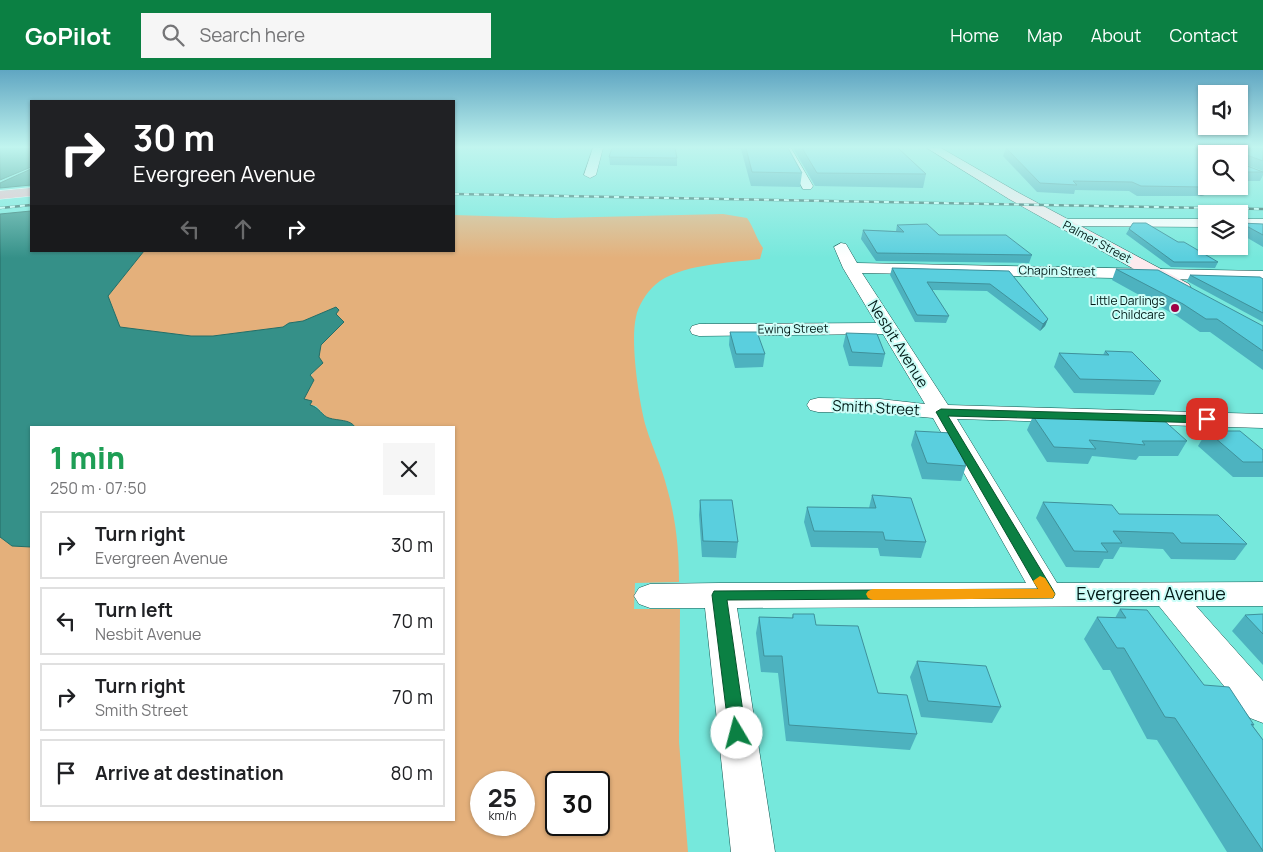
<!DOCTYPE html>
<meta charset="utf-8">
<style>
:root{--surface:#fff;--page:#f6f6f6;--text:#202124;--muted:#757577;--line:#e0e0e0;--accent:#0b8043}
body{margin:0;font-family:Manrope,sans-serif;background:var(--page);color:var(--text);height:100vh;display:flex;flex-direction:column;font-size:19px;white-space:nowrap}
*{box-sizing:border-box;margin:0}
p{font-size:16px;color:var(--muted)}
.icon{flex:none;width:28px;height:28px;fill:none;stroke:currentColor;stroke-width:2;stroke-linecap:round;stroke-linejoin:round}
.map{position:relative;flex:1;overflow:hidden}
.sheet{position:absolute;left:30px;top:356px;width:425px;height:395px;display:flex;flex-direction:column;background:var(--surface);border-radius:0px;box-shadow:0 1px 4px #0004}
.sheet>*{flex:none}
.top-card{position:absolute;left:30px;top:30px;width:425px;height:152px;border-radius:0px;box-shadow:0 1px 4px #0004;background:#202124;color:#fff;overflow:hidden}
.controls{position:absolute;left:1198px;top:15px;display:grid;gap:10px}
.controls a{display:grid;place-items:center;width:50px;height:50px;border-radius:0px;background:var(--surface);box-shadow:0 1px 4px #0004;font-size:25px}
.speed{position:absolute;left:470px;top:701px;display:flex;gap:10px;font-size:25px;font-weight:700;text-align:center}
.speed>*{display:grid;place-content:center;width:65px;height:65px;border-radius:50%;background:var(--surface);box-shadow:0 1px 4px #0004;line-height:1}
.speed small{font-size:12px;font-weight:400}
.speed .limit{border:2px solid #111;border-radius:8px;background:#fff;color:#111}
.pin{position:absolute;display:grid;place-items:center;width:42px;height:42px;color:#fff;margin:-21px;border-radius:10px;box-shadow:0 2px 8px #0006}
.me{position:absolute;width:55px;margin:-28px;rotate:352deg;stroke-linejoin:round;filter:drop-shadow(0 0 4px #0008)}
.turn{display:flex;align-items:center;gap:18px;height:105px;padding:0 20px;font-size:22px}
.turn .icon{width:65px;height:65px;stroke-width:2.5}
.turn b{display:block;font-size:35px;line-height:42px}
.lanes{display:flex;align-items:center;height:48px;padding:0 20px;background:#0003;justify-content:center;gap:25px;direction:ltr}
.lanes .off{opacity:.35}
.round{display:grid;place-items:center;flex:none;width:52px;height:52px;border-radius:0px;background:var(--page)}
.summary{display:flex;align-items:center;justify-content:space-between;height:85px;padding:0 20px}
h1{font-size:30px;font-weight:800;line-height:38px;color:#1e9e55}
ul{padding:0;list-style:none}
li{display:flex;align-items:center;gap:15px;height:68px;margin:0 10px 8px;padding:0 10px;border:2px solid var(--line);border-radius:0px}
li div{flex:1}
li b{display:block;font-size:19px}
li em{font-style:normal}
header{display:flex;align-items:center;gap:30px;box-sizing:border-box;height:70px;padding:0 25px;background:var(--accent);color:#fff}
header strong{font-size:24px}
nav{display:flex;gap:28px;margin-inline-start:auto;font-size:18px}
.search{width:350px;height:45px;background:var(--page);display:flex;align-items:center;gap:12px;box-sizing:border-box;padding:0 18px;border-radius:0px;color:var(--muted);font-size:19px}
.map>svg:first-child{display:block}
.green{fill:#e4b07b;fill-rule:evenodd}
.water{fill:#359088;stroke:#266d66}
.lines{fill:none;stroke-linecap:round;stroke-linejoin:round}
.street-casing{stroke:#165751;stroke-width:1}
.secondary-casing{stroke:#165751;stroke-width:1}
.highway-casing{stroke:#fff;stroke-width:1}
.street{fill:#fff;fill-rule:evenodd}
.secondary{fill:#fdeaee;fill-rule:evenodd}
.highway{fill:#f7bac6;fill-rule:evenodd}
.rail-casing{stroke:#2a625c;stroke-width:2.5}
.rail{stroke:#cbfef8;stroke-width:2;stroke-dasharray:5;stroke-linecap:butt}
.wall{fill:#4db2bf}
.shaded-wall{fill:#3f919b}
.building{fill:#5acfde;stroke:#3f919b}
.route{fill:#0b8043;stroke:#07532c}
.slow{fill:#f59e0b}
.poi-dot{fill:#9f0145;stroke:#cbfef8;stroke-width:2}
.labels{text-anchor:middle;stroke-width:4;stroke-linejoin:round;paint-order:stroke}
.far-street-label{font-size:12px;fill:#021a17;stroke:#cbfef8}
.far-poi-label{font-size:12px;fill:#021a17;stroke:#cbfef8;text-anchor:end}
.street-label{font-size:15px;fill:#021a17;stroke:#cbfef8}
.near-street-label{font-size:18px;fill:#021a17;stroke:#cbfef8}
</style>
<header>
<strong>GoPilot</strong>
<div class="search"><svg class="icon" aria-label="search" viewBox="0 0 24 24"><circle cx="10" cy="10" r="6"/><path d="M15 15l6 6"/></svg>Search here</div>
<nav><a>Home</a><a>Map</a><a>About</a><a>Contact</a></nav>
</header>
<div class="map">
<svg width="1263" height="782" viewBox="0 0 1263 782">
<rect width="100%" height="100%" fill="#76e8dc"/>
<path class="green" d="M 723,144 L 747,148 C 754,158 756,168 763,178 L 760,189 C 730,193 678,194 655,215 C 646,223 638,236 636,247 C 630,272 639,332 646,357 C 652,377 662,397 667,418 C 676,449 679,480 679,512 L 635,513 L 634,539 L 680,539 L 679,672 L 688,782 L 0,782 L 0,467 L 12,476 L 31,477 L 31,750 L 454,750 L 454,358 L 355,357 L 354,355 L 327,348 L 316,336 L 310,335 L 304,329 L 305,324 L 312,315 L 310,306 L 314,302 L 321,275 L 343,252 L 336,244 L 327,241 L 303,251 L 289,253 L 283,257 L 213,266 L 191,266 L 120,257 L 108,226 L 144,181 L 454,181 L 454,145 L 555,148 ZM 481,712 L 524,712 L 524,755 L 481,755 ZM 556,712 L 599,712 L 599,755 L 556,755 Z"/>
<path class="water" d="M 0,78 L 31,78 L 31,97 L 0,110 Z
M 31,99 L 31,115 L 0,118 L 0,113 Z
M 31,141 L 31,181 L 144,181 L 108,226 L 120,257 L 191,266 L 213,266 L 283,257 L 289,253 L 303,251 L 336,237 L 339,240 L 336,244 L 344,252 L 321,275 L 319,287 L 323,293 L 310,305 L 314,310 L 304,329 L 312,331 L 310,335 C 319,337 322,346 329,348 C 338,351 350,349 355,357 L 31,358 L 31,477 L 12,476 L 0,467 L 0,144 Z"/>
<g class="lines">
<g class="street-casing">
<path id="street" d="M 593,78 L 603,78 L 596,105 L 590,108 L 584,105 Z
M 781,78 L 791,78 L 813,116 L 811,119 L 803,119 Z
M 1063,149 L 1206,149 L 1206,157 L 1058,156 L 1056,153 L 1058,150 Z
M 1239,149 L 1263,149 L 1263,157 L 1239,157 Z
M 841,173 L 846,174 L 857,193 L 1263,201 L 1263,211 L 862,203 L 948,335 L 1263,344 L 1263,358 L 957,349 L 1057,513 L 1263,512 L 1263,536 L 1196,536 L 1263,611 L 1263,653 L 1250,648 L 1159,536 L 737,538 L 775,782 L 731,782 L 705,538 L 650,538 L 639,534 L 634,526 L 639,518 L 650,514 L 719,513 L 1026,513 L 933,348 L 880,343 L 818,342 L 810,340 L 807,335 L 810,330 L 818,328 L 880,329 L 925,334 L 883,264 L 699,266 L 692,264 L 690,260 L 692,256 L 699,254 L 876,253 L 843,198 L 834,177 Z"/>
</g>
<g class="secondary-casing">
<path id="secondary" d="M 927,78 L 941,78 L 1019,123 L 1189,214 L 1191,218 L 1189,222 L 1175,222 L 1009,129 Z"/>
</g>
<g class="highway-casing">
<path id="highway" d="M 31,118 L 31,126 L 0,129 L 0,121 Z"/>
</g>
<use href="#street" class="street"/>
<use href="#secondary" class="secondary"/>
<use href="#highway" class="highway"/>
<g class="rail-casing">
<path id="rail" d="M 454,124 L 1263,139
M 0,138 L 31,135"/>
</g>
<use href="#rail" class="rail"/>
</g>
<path class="wall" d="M 725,78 L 788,78 L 802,103 L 800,117 L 751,116 L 741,79 Z
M 793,78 L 898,78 L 926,104 L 923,118 L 815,116 Z
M 1006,78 L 1204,78 L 1209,81 L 1205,78 L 1263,78 L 1263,101 L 1242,93 L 1263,102 L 1263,105 L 1260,111 L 1243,111 L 1206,116 L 1236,116 L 1233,119 L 1200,126 L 1137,126 L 1129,121 L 1075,120 L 1074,124 L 1037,122 L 1003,86 Z
M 609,87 L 677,88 L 677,96 L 610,95 Z
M 1241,153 L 1263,154 L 1263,177 L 1239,163 L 1239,158 Z
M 897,155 L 939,165 L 1032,185 L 1029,193 L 876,191 L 861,169 L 863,160 L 896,161 Z
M 1129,159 L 1178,172 L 1218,192 L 1215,198 L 1171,197 L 1126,164 Z
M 892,198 L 1009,201 L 1048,249 L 1045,256 L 1040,261 L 987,221 L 932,220 L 949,246 L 946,253 L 915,252 L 890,205 Z
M 1116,199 L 1263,256 L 1263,300 L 1210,262 L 1200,262 L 1177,246 L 1112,210 Z
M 1190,205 L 1263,209 L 1263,252 L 1187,211 Z
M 730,262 L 765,284 L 763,297 L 735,298 L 729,275 Z
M 846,263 L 885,284 L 882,297 L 849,296 L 843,276 Z
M 1105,281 L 1161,311 L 1154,325 L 1074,323 L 1054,297 L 1059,283 L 1103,285 Z
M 1095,345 L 1187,371 L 1178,386 L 1139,386 L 1136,390 L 1092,386 L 1088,394 L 1047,392 L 1027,360 L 1033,346 L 1093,348 Z
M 915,361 L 966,396 L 961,411 L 922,409 L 911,375 Z
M 1207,361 L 1263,380 L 1263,407 L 1233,407 L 1198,376 Z
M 872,425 L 926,472 L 921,488 L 880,486 L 878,478 L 811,477 L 804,452 L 807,437 L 869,438 Z
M 700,430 L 738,472 L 736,488 L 702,487 L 699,445 Z
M 1043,432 L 1119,444 L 1247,474 L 1235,490 L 1171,489 L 1163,479 L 1120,477 L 1113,489 L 1104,489 L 1099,498 L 1066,497 L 1036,448 Z
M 1120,539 L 1204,615 L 1254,655 L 1253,656 L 1263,670 L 1263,782 L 1227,782 L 1157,670 L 1147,669 L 1110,600 L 1103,600 L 1084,569 L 1097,547 L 1115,548 Z
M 793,544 L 816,555 L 878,623 L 917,664 L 910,680 L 786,671 L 778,603 L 761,602 L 756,563 L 759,547 L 792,548 Z
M 1263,544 L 1263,595 L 1232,561 L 1245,545 Z
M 917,591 L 1001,637 L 992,653 L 921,647 L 910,607 Z"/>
<path class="shaded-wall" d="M 1247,102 L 1243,111 L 1239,114 L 1239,109 Z
M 1206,116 L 1236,116 L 1233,119 L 1200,126 L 1204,117 Z
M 1048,249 L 1045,256 L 1040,261 L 1043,254 Z"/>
<path class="building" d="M 612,78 L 675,78 L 677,88 L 609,87 Z
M 746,78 L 788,78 L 802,103 L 752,102 Z
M 802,78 L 898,78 L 926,104 L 817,103 Z
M 1006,78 L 1204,78 L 1209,81 L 1214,78 L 1263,78 L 1263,91 L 1244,84 L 1241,86 L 1242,94 L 1263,102 L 1247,102 L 1239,109 L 1239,84 L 1206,84 L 1206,116 L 1204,117 L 1141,116 L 1132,112 L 1073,111 L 1077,115 L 1040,113 Z
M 1133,153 L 1146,153 L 1178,172 L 1184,172 L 1218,192 L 1174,192 L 1129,159 Z
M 1241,153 L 1263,154 L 1263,165 Z
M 927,154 L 939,165 L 1006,165 L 1032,185 L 877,183 L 863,160 L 904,162 L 897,155 Z
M 892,198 L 1009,201 L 1048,249 L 1043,254 L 990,214 L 927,212 L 949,246 L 917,245 Z
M 1116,199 L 1158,200 L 1263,256 L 1263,281 L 1217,249 L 1206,249 L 1183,234 Z
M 1190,205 L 1260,207 L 1263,209 L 1263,243 Z
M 730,262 L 757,262 L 765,284 L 736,284 Z
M 846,263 L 877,264 L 885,284 L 852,282 Z
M 1105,281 L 1132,282 L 1161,311 L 1080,309 L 1059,283 L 1109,285 Z
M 1095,345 L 1160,347 L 1187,371 L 1142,371 L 1145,375 L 1089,370 L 1096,379 L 1054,377 L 1033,346 L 1098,349 Z
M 915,361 L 952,363 L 966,396 L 927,393 Z
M 1207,361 L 1240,361 L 1263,380 L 1263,392 L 1243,392 Z
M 872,425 L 911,428 L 926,472 L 885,470 L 883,462 L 814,461 L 807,437 L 876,438 Z
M 700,430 L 732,430 L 738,472 L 703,471 Z
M 1043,432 L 1112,435 L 1119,444 L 1218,445 L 1247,474 L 1181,473 L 1173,463 L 1113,461 L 1122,473 L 1101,473 L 1108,482 L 1074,481 Z
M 1120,539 L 1147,540 L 1204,615 L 1229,617 L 1254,655 L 1251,654 L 1263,670 L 1263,781 L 1175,648 L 1165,647 L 1124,578 L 1117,578 L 1097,547 L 1126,548 Z
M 793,544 L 814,544 L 816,555 L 858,556 L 878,623 L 907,625 L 917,664 L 789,655 L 782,586 L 764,586 L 759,547 L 793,548 Z
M 1263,544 L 1263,564 L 1245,545 Z
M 917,591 L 986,596 L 1001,637 L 928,631 Z"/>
<linearGradient id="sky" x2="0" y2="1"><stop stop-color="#60a6c2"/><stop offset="0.41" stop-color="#c1f5ef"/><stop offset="1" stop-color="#c1f5ef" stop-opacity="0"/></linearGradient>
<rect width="1263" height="188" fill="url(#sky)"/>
<path class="route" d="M 941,339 L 1207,346 L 1212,349 L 1207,353 L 948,346 L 1053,520 L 1055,524 L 1053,528 L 727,530 L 746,663 L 743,669 L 737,671 L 731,669 L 729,663 L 712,525 L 714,521 L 1038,519 L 936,342 Z"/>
<path class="slow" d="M 1040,506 L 1045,508 L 1055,524 L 1053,528 L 873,530 L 868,528 L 866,524 L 868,521 L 873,519 L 1038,519 L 1033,511 Z"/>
<circle class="poi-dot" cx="1175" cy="238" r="5"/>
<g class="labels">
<g class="far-street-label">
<text transform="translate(1097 172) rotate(28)" y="4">Palmer Street</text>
<text transform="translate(1057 201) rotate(1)" y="4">Chapin Street</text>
<text transform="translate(793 259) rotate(-1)" y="4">Ewing Street</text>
</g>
<g class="far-poi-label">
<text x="1165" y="235">Little Darlings<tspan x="1165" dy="14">Childcare</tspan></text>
</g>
<g class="street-label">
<text transform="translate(898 274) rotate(58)" y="5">Nesbit Avenue</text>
<text transform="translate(876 338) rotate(3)" y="5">Smith Street</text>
</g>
<g class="near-street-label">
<text x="1151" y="530">Evergreen Avenue</text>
</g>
</g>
</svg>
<div class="controls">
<a><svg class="icon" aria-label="sound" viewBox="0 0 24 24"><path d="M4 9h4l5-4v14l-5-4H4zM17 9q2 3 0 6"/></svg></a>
<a><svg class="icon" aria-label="search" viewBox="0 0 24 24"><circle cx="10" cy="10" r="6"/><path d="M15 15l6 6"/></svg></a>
<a><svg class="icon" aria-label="layers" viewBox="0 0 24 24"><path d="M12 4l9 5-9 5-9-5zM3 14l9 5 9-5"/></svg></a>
</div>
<div class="speed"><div>25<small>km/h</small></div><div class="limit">30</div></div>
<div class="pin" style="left:1207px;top:349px;background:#d93025"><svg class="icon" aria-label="arrive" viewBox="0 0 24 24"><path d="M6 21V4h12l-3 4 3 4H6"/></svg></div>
<svg class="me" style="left:737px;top:663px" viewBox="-20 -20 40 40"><circle r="19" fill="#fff"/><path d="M0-13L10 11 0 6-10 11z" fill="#0b8043"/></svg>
<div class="top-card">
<div class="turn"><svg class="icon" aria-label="right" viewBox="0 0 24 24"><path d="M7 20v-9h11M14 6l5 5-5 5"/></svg><div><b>30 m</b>Evergreen Avenue</div></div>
<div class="lanes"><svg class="icon off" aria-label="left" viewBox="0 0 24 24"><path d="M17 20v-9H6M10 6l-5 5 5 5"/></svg><svg class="icon off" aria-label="ahead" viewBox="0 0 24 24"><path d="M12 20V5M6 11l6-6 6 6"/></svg><svg class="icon" aria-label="right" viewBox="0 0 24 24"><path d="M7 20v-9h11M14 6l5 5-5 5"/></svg></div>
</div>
<section class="sheet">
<div class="summary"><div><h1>1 min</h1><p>250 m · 07:50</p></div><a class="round"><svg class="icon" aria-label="close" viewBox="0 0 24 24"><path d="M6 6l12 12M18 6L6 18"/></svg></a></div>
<ul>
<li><svg class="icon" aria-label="right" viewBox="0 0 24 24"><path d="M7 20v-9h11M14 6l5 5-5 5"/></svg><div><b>Turn right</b><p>Evergreen Avenue</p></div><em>30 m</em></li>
<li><svg class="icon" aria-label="left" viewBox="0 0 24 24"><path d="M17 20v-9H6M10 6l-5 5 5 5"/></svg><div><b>Turn left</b><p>Nesbit Avenue</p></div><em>70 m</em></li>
<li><svg class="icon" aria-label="right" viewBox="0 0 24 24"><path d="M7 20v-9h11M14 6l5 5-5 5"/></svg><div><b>Turn right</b><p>Smith Street</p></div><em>70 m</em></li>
<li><svg class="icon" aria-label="arrive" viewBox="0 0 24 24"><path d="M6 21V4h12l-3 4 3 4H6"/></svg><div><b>Arrive at destination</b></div><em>80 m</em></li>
</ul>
</section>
</div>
